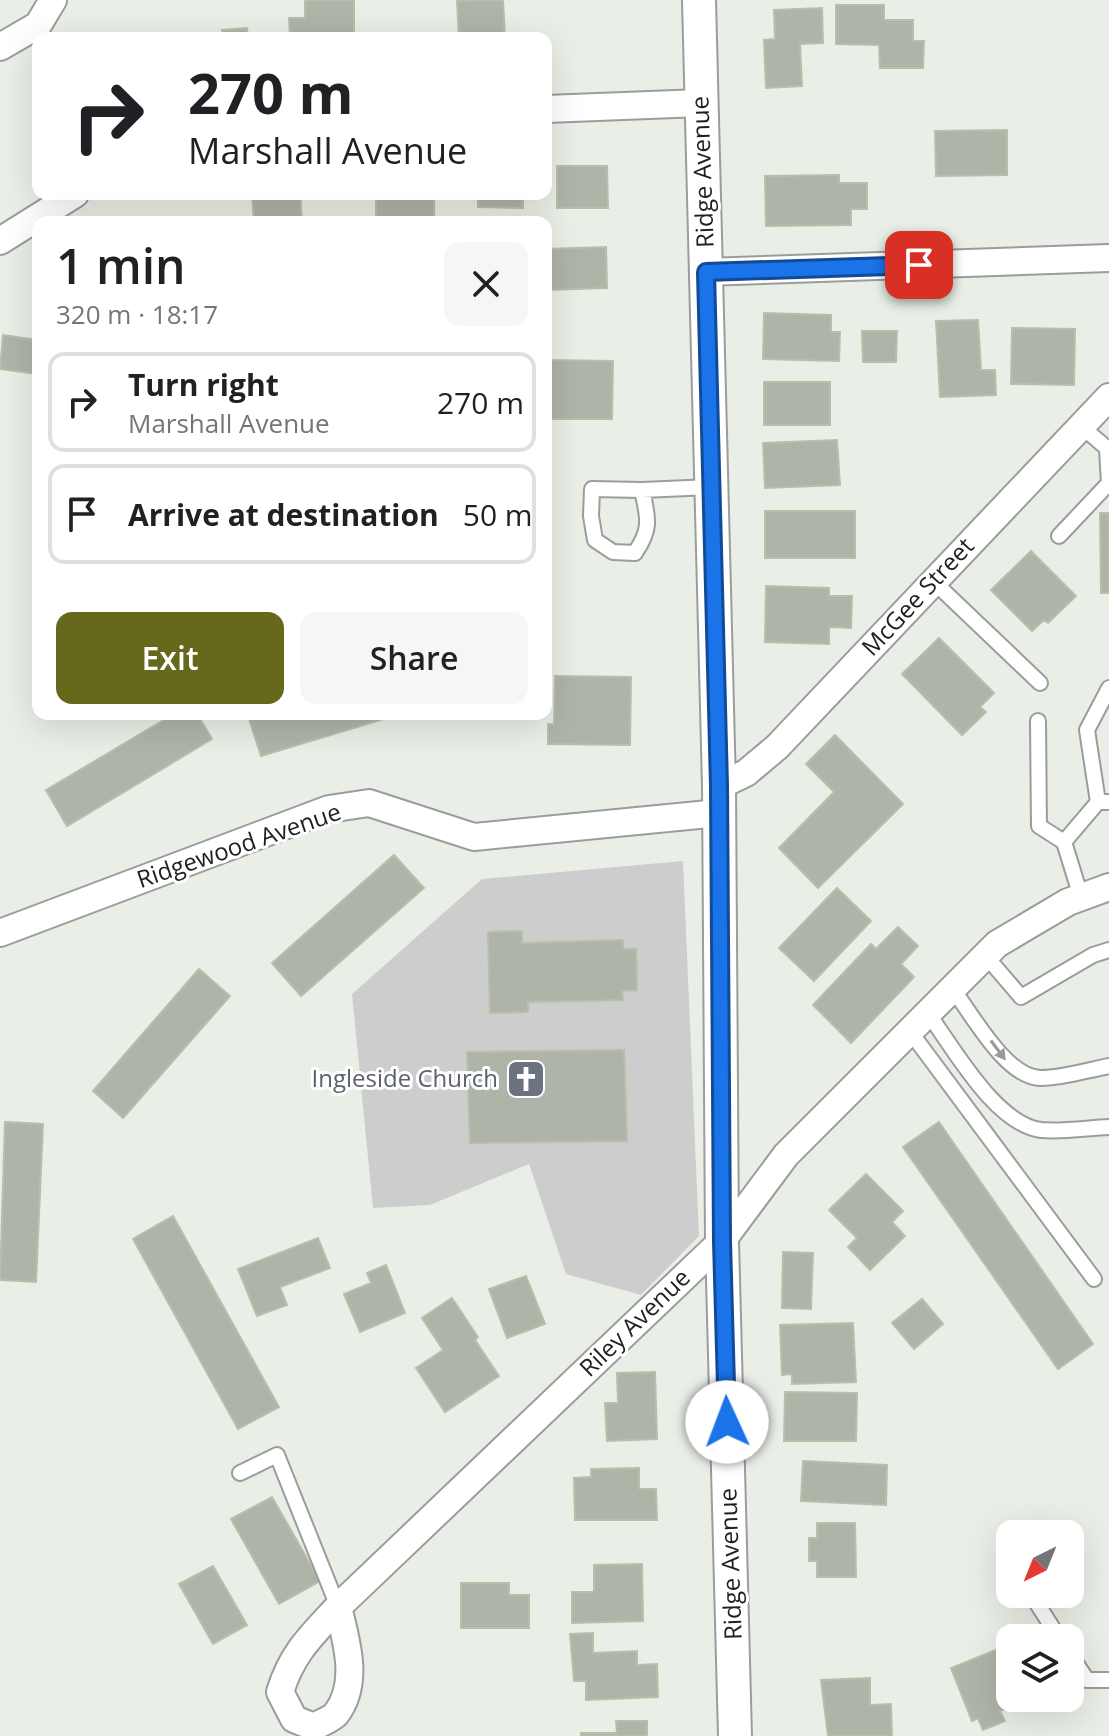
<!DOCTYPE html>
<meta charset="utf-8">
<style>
:root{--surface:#fff;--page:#f6f6f6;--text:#202124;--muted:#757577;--line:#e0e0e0;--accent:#66681b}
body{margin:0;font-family:"Open Sans",sans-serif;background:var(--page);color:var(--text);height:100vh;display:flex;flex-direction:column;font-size:30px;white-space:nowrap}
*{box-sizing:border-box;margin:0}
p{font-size:26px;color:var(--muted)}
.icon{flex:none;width:44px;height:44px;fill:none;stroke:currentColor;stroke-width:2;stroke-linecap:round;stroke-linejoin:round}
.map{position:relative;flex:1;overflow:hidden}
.details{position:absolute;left:32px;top:216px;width:520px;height:504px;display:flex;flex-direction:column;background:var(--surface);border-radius:16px;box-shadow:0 8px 32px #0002}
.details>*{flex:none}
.banner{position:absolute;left:32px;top:32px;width:520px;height:168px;border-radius:16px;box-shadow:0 8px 32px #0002;background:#fff;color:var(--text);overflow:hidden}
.needle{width:52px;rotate:223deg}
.fabs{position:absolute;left:996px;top:1520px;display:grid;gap:16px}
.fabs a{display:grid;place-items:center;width:88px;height:88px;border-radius:16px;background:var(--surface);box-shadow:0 8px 32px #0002;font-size:40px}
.pin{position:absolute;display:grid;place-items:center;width:68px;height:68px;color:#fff;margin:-34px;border-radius:16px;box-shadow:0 4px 12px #0006}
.me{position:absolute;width:88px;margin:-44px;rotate:358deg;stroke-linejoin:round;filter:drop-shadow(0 0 6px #0008)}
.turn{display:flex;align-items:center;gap:28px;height:168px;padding:0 24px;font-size:36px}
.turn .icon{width:104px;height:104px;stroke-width:2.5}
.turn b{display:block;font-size:56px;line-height:68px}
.round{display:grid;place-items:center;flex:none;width:84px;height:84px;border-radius:16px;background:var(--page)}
.overview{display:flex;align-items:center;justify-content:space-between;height:136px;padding:0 24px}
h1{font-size:48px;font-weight:600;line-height:60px}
.action{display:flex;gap:16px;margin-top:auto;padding:16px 24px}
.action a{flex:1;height:92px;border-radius:16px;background:var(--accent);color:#fff;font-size:32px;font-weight:600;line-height:92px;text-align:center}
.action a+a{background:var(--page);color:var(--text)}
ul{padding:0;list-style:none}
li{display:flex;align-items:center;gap:24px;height:100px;margin:0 16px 12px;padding:0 8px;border:4px solid var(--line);border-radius:16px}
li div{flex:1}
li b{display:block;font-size:30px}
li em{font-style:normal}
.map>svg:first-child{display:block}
.religious{fill:#cdcdcd}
.building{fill:#afb4a9;stroke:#b6c0a9;stroke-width:2}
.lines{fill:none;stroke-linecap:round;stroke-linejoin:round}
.service-casing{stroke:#9c9c9c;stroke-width:18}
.minor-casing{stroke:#9c9c9c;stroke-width:30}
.tertiary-casing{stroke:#9c9c9c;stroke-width:36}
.service{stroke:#fff;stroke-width:14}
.minor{stroke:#fff;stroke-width:26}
.tertiary{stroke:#fff;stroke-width:32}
.oneway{fill:#9a9a9a}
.route-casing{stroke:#114b97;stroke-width:20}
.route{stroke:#1a73e8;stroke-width:14}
.labels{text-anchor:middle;stroke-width:6;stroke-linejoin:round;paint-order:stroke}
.street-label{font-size:24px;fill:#1f1f1f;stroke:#fff}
.worship-label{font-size:24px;fill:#5b616d;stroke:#fff;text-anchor:end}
</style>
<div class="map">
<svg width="1109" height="1736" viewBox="0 0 1109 1736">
<rect width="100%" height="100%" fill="#e9efe6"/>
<path class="religious" d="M 683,861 L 699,1236 L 641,1295 L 566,1274 L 529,1164 L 430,1205 L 373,1208 L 352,994 L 482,879 Z"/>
<path class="building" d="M 305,0 L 354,0 L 354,38 L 290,38 L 289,18 L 305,18 Z
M 503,0 L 505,38 L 459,38 L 457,1 Z
M 836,5 L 884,5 L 884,20 L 913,20 L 913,41 L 924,41 L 923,68 L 880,68 L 879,45 L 836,44 Z
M 822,8 L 823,43 L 800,44 L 802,86 L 766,88 L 764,40 L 775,39 L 774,10 Z
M 247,28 L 248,38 L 223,38 L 222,30 Z
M 1007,130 L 1007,175 L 936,176 L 935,131 Z
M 557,166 L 607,166 L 608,208 L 557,208 Z
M 839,175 L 839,183 L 867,183 L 867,209 L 851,209 L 851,225 L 766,226 L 765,176 Z
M 252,194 L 300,194 L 302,222 L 254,222 Z
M 376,194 L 434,194 L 434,222 L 376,222 Z
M 478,194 L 523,194 L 523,208 L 478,207 Z
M 606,247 L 607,288 L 546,290 L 546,249 Z
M 764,313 L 831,315 L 831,332 L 840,332 L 839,361 L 763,359 Z
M 978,320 L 981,370 L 995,370 L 996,395 L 940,397 L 936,321 Z
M 1012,328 L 1075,329 L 1074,385 L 1011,384 Z
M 862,331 L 897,331 L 896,362 L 863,362 Z
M 3,335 L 38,340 L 38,374 L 0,369 Z
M 546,360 L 613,361 L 612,419 L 546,419 Z
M 764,382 L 830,382 L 830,425 L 764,425 Z
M 837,440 L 840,485 L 765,488 L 763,443 Z
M 765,511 L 855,511 L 855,558 L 765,558 Z
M 1100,513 L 1109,513 L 1109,593 L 1101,593 Z
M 1031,551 L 1076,596 L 1048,623 L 1044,620 L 1032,631 L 991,590 Z
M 766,586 L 829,588 L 829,596 L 852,596 L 851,628 L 829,627 L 829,644 L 765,642 Z
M 939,638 L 994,693 L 980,707 L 986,712 L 962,735 L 902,674 Z
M 555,676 L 631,677 L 630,745 L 548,744 L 548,724 L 554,724 Z
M 174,714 L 197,714 L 212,739 L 67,826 L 46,790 Z
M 255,714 L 400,714 L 261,756 L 248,716 Z
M 835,735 L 903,804 L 818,888 L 779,848 L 834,792 L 806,764 Z
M 394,855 L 424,888 L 301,996 L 272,963 Z
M 837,888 L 871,921 L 814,981 L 779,948 Z
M 898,927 L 918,946 L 901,964 L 914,977 L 851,1043 L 813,1005 L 871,944 L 876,949 Z
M 522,931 L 522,943 L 623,940 L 623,949 L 636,949 L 637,990 L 622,991 L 623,1000 L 528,1002 L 528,1012 L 490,1013 L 488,932 Z
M 199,969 L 230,996 L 123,1118 L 93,1091 Z
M 624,1050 L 627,1141 L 470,1143 L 467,1052 Z
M 5,1122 L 43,1124 L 36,1282 L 0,1280 Z
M 939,1122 L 1093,1344 L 1058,1369 L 903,1147 Z
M 866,1174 L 903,1211 L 892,1222 L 905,1236 L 870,1270 L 848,1247 L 857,1238 L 829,1210 Z
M 173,1216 L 279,1407 L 238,1429 L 133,1239 Z
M 318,1238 L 330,1268 L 280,1287 L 287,1305 L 257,1316 L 238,1269 Z
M 783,1252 L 813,1253 L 811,1309 L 782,1308 Z
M 386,1265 L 405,1313 L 360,1332 L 344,1294 L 371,1283 L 367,1273 Z
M 526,1276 L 545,1324 L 507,1338 L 489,1289 Z
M 452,1298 L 478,1337 L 475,1340 L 499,1376 L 445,1412 L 416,1368 L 443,1350 L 422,1318 Z
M 922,1299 L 943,1324 L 914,1349 L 892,1323 Z
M 853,1323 L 856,1382 L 792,1384 L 792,1374 L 782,1375 L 780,1325 Z
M 655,1372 L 657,1439 L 607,1441 L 605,1403 L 618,1403 L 617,1373 Z
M 785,1392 L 857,1393 L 856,1441 L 784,1441 Z
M 803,1461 L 887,1465 L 886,1505 L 801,1501 Z
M 639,1468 L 639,1489 L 656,1489 L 657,1520 L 575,1520 L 574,1478 L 591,1477 L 591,1469 Z
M 272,1497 L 320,1581 L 279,1604 L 231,1519 Z
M 817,1523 L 855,1523 L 856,1577 L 817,1577 L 817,1561 L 809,1561 L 809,1538 L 817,1538 Z
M 642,1564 L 643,1621 L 572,1623 L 572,1592 L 594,1592 L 594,1565 Z
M 213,1566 L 247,1625 L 213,1644 L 179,1584 Z
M 461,1583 L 509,1583 L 509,1595 L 529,1595 L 529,1628 L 461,1628 Z
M 593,1633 L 593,1653 L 637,1651 L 637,1665 L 657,1664 L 658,1697 L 586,1700 L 586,1681 L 574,1681 L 570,1634 Z
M 998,1649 L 1010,1678 L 1010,1698 L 1018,1698 L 1020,1703 L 1000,1711 L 1005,1721 L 983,1730 L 978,1718 L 972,1721 L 951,1668 Z
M 870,1678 L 870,1705 L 891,1704 L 892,1736 L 828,1736 L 821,1680 Z
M 616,1721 L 647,1721 L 647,1736 L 581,1736 L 581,1733 L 617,1733 Z"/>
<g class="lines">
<g class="service-casing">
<path id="service" d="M 1081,426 L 1109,450
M 1107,450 L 1109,483
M 642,490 C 648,518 652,528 635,553 L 613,552 L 595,540 L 591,516 L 592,489 L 642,490 L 711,487
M 1059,536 L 1109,483
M 933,581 L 1040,683
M 1109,688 L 1087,730 L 1098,802 L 1109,802
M 1038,721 L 1039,826 L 1064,842
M 1081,897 L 1064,842 L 1098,802
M 985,955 L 1021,997 L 1093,955 L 1109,950
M 952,988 C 972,1014 1006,1078 1041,1078 C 1063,1078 1088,1070 1109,1066
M 927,1012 C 953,1047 995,1124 1041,1130 C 1062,1132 1087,1128 1109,1127
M 909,1030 L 1094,1279
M 240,1473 L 277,1455 L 338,1607
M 1005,1555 L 1010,1563
M 1031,1594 L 1059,1638
M 1070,1654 L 1087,1680 L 1109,1680"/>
</g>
<g class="minor-casing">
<path id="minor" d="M 0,47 L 38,25 L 53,0
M 546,109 L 701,103
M 0,241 L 75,194
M 706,272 L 1109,258
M 719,786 L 746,773 L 777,747 L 1109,397
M 0,933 L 329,809 L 369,803 L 474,837 L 719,813
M 338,1607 C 346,1640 360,1683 336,1714 C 332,1719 320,1723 314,1727 L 294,1719 L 280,1692 C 292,1653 311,1636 338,1607 L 722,1241 L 786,1155 L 997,944 L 1068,902 L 1109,887"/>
</g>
<g class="tertiary-casing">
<path id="tertiary" d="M 699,0 L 719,786 L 722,1241 L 735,1736"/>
</g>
<use href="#service" class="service"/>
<use href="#minor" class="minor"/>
<use href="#tertiary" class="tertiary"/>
</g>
<defs><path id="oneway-solid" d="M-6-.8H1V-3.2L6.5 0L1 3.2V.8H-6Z" transform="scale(2)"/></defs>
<use class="oneway" href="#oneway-solid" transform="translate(998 1050) rotate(53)"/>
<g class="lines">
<g class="route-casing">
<path id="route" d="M 727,1422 L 722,1241 L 719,786 L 706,272 L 919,265"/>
</g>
<use href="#route" class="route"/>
</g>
<defs>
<g id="church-square" transform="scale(2)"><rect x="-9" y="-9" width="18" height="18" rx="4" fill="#6b7280" stroke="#fff"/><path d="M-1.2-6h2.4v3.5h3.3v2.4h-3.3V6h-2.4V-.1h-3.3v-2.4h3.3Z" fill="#fff"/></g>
</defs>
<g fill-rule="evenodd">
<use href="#church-square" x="526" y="1079"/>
</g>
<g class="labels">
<g class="street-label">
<text transform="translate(703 172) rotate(-92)" y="8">Ridge Avenue</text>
<text transform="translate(918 597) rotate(-47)" y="8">McGee Street</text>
<text transform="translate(239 846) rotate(-19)" y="8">Ridgewood Avenue</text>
<text transform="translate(635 1323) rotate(-44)" y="8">Riley Avenue</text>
<text transform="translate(731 1564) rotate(-92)" y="8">Ridge Avenue</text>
</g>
<g class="worship-label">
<text x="498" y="1087">Ingleside Church</text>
</g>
</g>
</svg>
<div class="fabs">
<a><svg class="needle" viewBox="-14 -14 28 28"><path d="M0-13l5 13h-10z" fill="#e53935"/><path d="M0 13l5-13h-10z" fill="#757577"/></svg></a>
<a><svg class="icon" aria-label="layers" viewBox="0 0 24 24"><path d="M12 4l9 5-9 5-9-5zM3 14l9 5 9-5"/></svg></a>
</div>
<div class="pin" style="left:919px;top:265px;background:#d93025"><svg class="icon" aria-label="arrive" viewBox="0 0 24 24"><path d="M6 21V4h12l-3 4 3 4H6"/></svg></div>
<svg class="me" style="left:727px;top:1422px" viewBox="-20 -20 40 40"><circle r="19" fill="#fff"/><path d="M0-13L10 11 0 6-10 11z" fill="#1a73e8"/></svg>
<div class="banner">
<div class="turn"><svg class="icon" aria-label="right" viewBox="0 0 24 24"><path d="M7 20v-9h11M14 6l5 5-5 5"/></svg><div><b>270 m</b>Marshall Avenue</div></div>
</div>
<section class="details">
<div class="overview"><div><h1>1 min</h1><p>320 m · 18:17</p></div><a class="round"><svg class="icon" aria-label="close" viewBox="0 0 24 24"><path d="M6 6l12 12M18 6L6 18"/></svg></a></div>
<ul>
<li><svg class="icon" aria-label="right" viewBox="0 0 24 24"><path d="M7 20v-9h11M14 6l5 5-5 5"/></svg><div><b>Turn right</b><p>Marshall Avenue</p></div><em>270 m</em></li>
<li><svg class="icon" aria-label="arrive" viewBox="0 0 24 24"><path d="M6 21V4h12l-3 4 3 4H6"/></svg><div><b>Arrive at destination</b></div><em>50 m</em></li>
</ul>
<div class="action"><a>Exit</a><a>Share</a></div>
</section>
</div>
